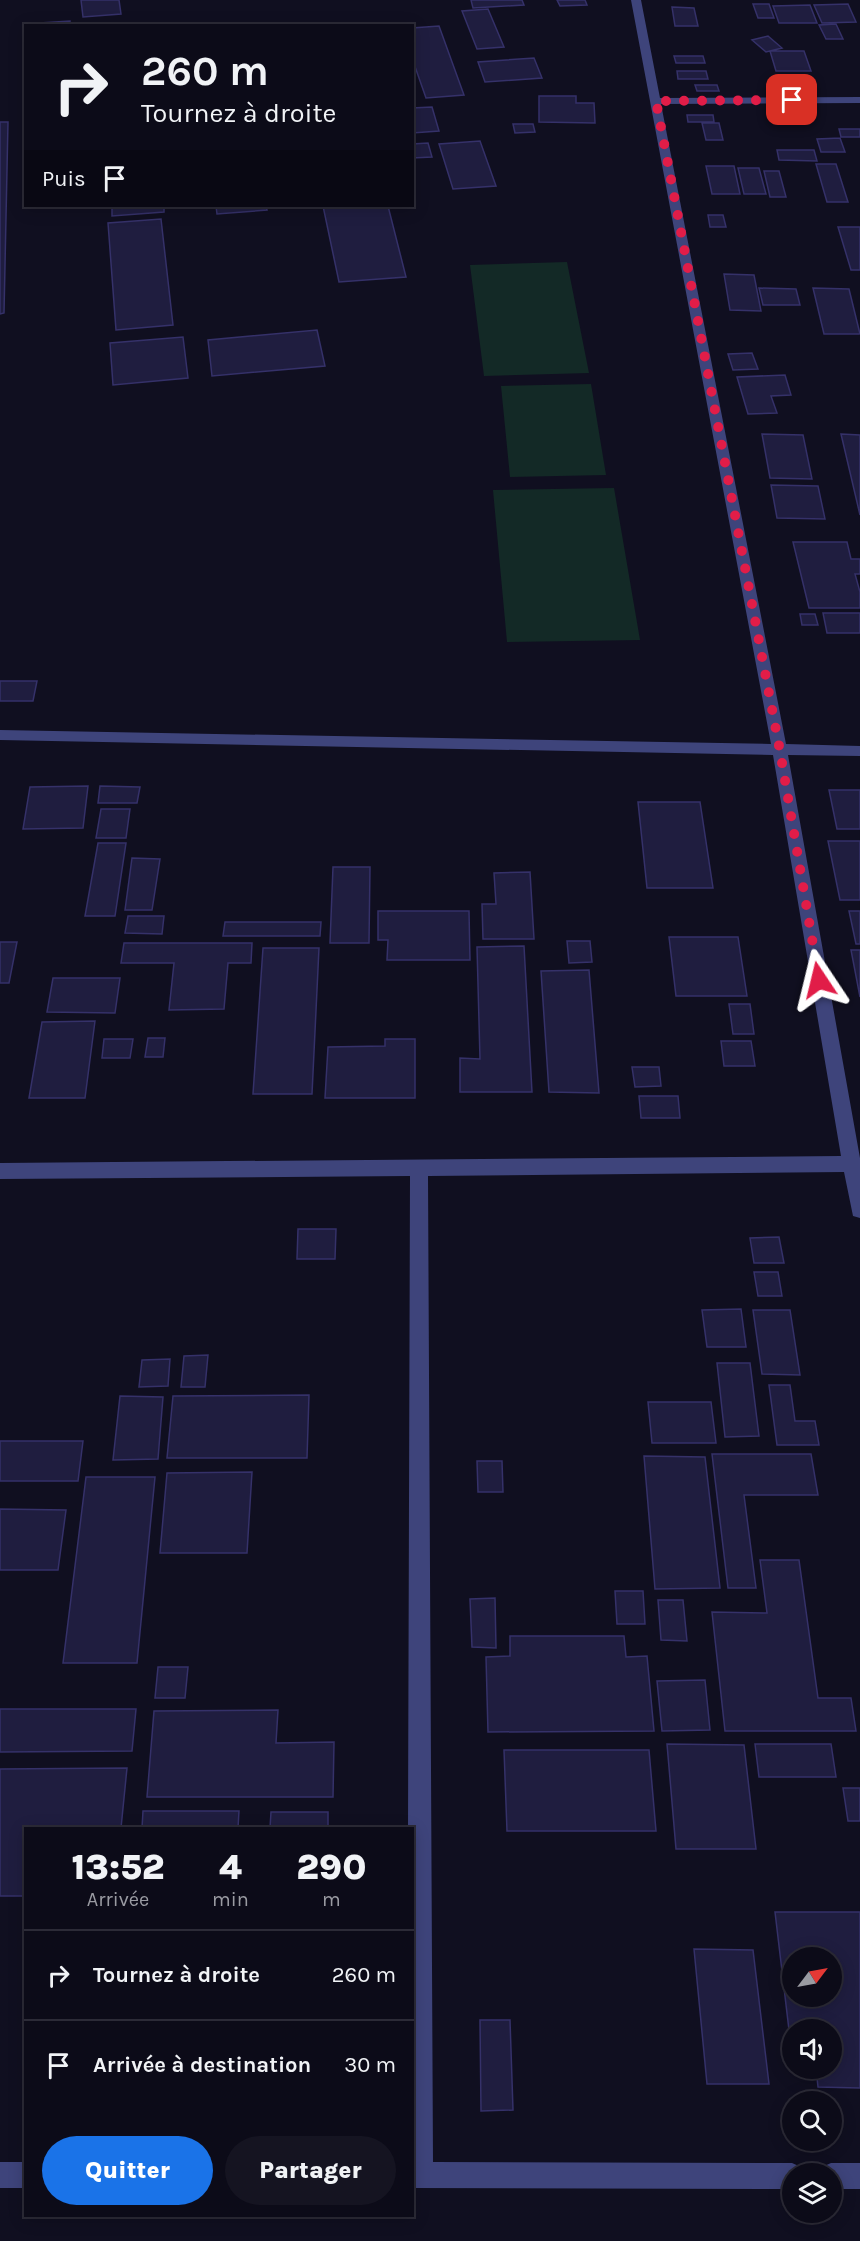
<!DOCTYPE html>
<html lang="fr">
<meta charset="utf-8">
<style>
:root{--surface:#0c0b18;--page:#151421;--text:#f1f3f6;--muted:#9a9ba2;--line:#2c2b37;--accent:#1a73e8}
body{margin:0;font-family:Karla,sans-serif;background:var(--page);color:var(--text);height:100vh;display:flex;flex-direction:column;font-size:22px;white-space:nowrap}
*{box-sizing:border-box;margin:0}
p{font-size:20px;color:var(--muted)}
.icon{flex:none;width:33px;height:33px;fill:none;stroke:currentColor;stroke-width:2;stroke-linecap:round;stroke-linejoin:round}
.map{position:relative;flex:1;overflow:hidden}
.details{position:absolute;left:24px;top:1827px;width:390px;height:390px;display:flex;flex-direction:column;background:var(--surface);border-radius:0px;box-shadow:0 3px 15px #0003,0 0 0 2px var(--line)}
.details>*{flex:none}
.banner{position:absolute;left:24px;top:24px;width:390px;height:183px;border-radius:0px;box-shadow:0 3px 15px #0003,0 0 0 2px var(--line);background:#0c0b18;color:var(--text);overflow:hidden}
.needle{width:39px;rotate:58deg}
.tools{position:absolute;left:782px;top:1947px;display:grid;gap:12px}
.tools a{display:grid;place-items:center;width:60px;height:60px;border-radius:50%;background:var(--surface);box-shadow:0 3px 15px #0003,0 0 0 2px var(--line);font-size:30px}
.pin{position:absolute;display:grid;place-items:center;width:51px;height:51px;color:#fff;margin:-26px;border-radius:12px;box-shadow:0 3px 9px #0006}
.me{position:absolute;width:66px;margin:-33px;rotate:350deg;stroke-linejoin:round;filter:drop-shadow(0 0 4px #0008)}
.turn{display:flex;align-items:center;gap:21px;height:126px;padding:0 18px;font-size:27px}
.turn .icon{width:78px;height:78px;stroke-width:2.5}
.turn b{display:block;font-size:42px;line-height:51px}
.then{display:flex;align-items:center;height:57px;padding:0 18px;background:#0003;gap:12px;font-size:22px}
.eta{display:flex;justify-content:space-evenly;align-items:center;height:102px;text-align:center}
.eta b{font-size:36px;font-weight:800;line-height:42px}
.primary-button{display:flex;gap:12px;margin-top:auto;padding:12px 18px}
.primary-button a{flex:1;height:69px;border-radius:36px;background:var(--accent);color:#fff;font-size:24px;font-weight:800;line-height:69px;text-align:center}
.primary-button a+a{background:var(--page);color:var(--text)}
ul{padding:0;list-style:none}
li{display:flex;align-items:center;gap:18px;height:90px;padding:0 18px;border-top:2px solid var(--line)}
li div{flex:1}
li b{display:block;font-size:22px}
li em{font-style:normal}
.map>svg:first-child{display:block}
.green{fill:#132926}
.building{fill:#1f1d3f;stroke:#353169;stroke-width:1.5;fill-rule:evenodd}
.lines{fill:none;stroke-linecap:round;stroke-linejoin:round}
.minor{fill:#3e447b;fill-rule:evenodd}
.route{stroke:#e11d48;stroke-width:10;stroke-dasharray:0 18}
</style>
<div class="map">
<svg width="860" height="2241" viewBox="0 0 860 2241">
<rect width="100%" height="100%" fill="#100f20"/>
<path class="green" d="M 567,262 L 589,373 L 484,376 L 470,265 Z
M 591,384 L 606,475 L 510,477 L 501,386 Z
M 614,488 L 640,640 L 507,642 L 493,490 Z"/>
<path class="building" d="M 81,0 L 119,0 L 121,14 L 83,17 Z
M 471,0 L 522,0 L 524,5 L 473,8 Z
M 557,0 L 585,0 L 587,5 L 560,6 Z
M 753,4 L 769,4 L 774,18 L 758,18 Z
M 848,4 L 856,22 L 822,23 L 814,5 Z
M 810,5 L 817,23 L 779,23 L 773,6 Z
M 672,7 L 694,8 L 698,26 L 675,26 Z
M 488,9 L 504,47 L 477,49 L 462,11 Z
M 70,21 L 70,26 L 26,26 L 25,39 L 24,24 Z
M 836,24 L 843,39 L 826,39 L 819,25 Z
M 439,26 L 464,95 L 426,98 L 412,58 L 412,28 Z
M 768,36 L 782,48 L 766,52 L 752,40 Z
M 770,51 L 804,51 L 811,71 L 776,71 Z
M 674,56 L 703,56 L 705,63 L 676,63 Z
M 534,58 L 542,78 L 485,82 L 478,62 Z
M 677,71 L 706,71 L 708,79 L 678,79 Z
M 695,85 L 717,85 L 719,91 L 697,91 Z
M 539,96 L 576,96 L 576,103 L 594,103 L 595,123 L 539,122 Z
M 432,107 L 439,131 L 412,133 L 412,108 Z
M 687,115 L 713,115 L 714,122 L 688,122 Z
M 0,122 L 8,122 L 4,313 L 0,314 Z
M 702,123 L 719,123 L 723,140 L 706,140 Z
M 513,124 L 533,124 L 535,132 L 515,133 Z
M 839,129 L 860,129 L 860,137 L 841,137 Z
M 840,138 L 845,152 L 821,152 L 817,139 Z
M 480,141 L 496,186 L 453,189 L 439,144 Z
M 428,143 L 432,157 L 412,158 L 412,144 Z
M 777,150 L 814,150 L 817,161 L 779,160 Z
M 816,164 L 836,164 L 848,202 L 827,202 Z
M 706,166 L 734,166 L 740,194 L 712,194 Z
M 738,168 L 759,168 L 766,194 L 744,194 Z
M 764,171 L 779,171 L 786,197 L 770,197 Z
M 112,206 L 164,206 L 164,212 L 112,216 Z
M 216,206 L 266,206 L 267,210 L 217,214 Z
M 323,206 L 388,206 L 406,277 L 339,282 Z
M 708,215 L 723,215 L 726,227 L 710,227 Z
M 161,219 L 173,325 L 116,330 L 108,223 Z
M 838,227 L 860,227 L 860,270 L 851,270 Z
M 724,274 L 754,275 L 761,311 L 730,310 Z
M 759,288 L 796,289 L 800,305 L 763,305 Z
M 813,288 L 849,289 L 860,334 L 824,334 Z
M 317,330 L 325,366 L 212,376 L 208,340 Z
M 183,337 L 188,378 L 113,385 L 110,343 Z
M 752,353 L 758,369 L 733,370 L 728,354 Z
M 785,375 L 791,395 L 771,396 L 777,413 L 748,414 L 737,377 Z
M 762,434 L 803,435 L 812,479 L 770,478 Z
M 841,434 L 860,435 L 860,515 Z
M 771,485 L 818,486 L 825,519 L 777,518 Z
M 793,542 L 847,542 L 851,559 L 860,559 L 860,574 L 855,574 L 860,592 L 860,608 L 809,608 Z
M 823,613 L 860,613 L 860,633 L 827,633 Z
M 800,614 L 815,614 L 818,625 L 802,625 Z
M 0,681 L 37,681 L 33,701 L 0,701 Z
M 88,786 L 83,828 L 23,829 L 30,787 Z
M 100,786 L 140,787 L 137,803 L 98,803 Z
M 829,790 L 860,790 L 860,829 L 837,829 Z
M 638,802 L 700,802 L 713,888 L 647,888 Z
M 101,809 L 130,809 L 126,838 L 96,838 Z
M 828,841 L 860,841 L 860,900 L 840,900 Z
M 98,843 L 126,843 L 115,916 L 85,916 Z
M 132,858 L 160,859 L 152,910 L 125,910 Z
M 333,867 L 370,867 L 369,943 L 330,943 Z
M 530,872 L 534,939 L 483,939 L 482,904 L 496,904 L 494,873 Z
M 378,911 L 469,911 L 470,960 L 387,960 L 388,940 L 378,940 Z
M 849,911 L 860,911 L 860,944 L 856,944 Z
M 128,916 L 164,916 L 162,934 L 125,933 Z
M 225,922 L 321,922 L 320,936 L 223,936 Z
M 669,937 L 738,937 L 747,996 L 676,996 Z
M 567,941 L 590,941 L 592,962 L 569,963 Z
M 0,942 L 17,942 L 9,983 L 0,983 Z
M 124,943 L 252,943 L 251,963 L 228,963 L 224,1009 L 169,1010 L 174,963 L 121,963 Z
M 524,946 L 532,1092 L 460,1092 L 460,1058 L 480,1059 L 477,947 Z
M 263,948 L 319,948 L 312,1094 L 253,1094 Z
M 851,950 L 860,950 L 860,997 Z
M 589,970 L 599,1093 L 549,1092 L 541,971 Z
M 53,978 L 120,978 L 115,1013 L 47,1012 Z
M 729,1004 L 750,1004 L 754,1034 L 733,1034 Z
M 95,1021 L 85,1098 L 29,1098 L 42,1022 Z
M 148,1038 L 165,1038 L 163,1057 L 145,1057 Z
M 104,1039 L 133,1039 L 130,1058 L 102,1058 Z
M 385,1039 L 415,1039 L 415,1098 L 325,1098 L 328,1047 L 385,1046 Z
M 721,1041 L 751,1041 L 755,1066 L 724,1066 Z
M 632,1067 L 659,1067 L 661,1086 L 635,1087 Z
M 639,1096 L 678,1096 L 680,1118 L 641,1118 Z
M 298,1229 L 336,1229 L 335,1259 L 297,1259 Z
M 779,1237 L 784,1263 L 754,1263 L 750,1238 Z
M 754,1272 L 778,1272 L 782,1296 L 758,1296 Z
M 741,1309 L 746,1347 L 707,1347 L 702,1310 Z
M 753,1310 L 790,1310 L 800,1375 L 762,1374 Z
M 208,1355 L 205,1387 L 181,1387 L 184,1356 Z
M 170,1359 L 168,1386 L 139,1387 L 142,1360 Z
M 717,1363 L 750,1363 L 759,1436 L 725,1437 Z
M 769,1385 L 790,1385 L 795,1421 L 815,1421 L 819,1445 L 777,1445 Z
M 309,1395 L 307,1458 L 167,1458 L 173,1396 Z
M 120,1396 L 163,1397 L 158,1459 L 113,1460 Z
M 648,1402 L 711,1402 L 716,1443 L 652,1443 Z
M 0,1441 L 83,1441 L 78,1481 L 0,1481 Z
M 712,1454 L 811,1454 L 818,1495 L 744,1495 L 756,1588 L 728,1588 Z
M 644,1456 L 705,1457 L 720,1588 L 655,1589 Z
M 477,1461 L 502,1461 L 503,1492 L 478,1492 Z
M 252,1472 L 247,1553 L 160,1553 L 167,1473 Z
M 86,1477 L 155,1477 L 137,1663 L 63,1663 Z
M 0,1509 L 66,1510 L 58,1570 L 0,1570 Z
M 760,1560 L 799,1560 L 818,1698 L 851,1698 L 856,1731 L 725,1731 L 712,1612 L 767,1613 Z
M 615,1591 L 643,1591 L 645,1624 L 617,1624 Z
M 495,1598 L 496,1648 L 472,1647 L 470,1599 Z
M 658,1600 L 683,1600 L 687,1641 L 661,1640 Z
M 510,1636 L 624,1636 L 626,1657 L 647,1656 L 654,1731 L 488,1732 L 486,1657 L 510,1656 Z
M 158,1667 L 188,1667 L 185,1698 L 155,1698 Z
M 705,1680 L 710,1730 L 662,1731 L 657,1681 Z
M 0,1709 L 136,1709 L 132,1751 L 0,1752 Z
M 278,1710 L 276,1743 L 334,1742 L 333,1797 L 147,1797 L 154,1711 Z
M 667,1744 L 744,1745 L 756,1849 L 676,1849 Z
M 755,1744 L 831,1744 L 836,1777 L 759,1777 Z
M 504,1750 L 649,1750 L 656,1831 L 507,1831 Z
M 127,1768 L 121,1828 L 26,1828 L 26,1896 L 0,1896 L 0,1769 Z
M 843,1788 L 860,1788 L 860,1821 L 848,1821 Z
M 143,1811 L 239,1811 L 238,1828 L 142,1828 Z
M 271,1812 L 328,1812 L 328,1828 L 270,1828 Z
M 775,1912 L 860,1912 L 860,2088 L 818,2087 L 816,2068 L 831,2068 L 831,2030 L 789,2030 ZM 792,1958 L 831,1958 L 831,1996 L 792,1996 Z
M 694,1949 L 753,1950 L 769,2084 L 707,2084 Z
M 480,2020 L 510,2020 L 513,2110 L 481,2111 Z"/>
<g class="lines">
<path class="minor" d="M 631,0 L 641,0 L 660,98 L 860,97 L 860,103 L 661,104 L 786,744 L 860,746 L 860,756 L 788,755 L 860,1158 L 860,1218 L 853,1216 L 844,1172 L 428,1176 L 433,2162 L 792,2163 L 801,2167 L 804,2174 L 792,2174 L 792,2189 L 412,2188 L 412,1828 L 408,1828 L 410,1176 L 0,1179 L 0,1163 L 841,1156 L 773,755 L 0,740 L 0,730 L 771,744 Z
M 0,2162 L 26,2162 L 26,2188 L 0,2188 Z
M 831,2163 L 860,2163 L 860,2189 L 831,2189 L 831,2174 L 819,2174 L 822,2167 Z"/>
</g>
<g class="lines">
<path class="route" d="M 792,100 L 656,101 L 780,751 L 819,980"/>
</g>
</svg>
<div class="tools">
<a><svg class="needle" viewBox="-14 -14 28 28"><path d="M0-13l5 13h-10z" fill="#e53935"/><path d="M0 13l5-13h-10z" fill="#9a9ba2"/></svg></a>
<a><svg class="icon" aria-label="sound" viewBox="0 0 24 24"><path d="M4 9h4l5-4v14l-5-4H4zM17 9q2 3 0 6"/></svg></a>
<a><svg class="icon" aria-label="search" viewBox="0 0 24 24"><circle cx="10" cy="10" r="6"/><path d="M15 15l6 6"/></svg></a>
<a><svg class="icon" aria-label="layers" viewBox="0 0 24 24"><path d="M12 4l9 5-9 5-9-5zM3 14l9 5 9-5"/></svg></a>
</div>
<div class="pin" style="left:792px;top:100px;background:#d93025"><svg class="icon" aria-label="arrive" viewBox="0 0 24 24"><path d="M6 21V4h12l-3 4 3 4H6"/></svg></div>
<svg class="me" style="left:819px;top:980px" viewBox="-20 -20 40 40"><path d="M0-17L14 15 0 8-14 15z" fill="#e11d48" stroke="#fff" stroke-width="4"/></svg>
<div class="banner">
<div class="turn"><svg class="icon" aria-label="right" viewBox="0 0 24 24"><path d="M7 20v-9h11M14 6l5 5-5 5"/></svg><div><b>260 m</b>Tournez à droite</div></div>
<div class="then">Puis<svg class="icon" aria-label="arrive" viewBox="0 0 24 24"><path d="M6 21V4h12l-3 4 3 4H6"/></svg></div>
</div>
<section class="details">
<div class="eta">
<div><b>13:52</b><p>Arrivée</p></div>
<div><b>4</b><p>min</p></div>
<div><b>290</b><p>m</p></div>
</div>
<ul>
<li><svg class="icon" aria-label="right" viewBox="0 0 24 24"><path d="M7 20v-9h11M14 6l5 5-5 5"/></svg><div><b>Tournez à droite</b></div><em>260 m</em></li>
<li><svg class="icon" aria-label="arrive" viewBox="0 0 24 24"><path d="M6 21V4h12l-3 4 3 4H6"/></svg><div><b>Arrivée à destination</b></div><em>30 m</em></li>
</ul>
<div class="primary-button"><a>Quitter</a><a>Partager</a></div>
</section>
</div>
